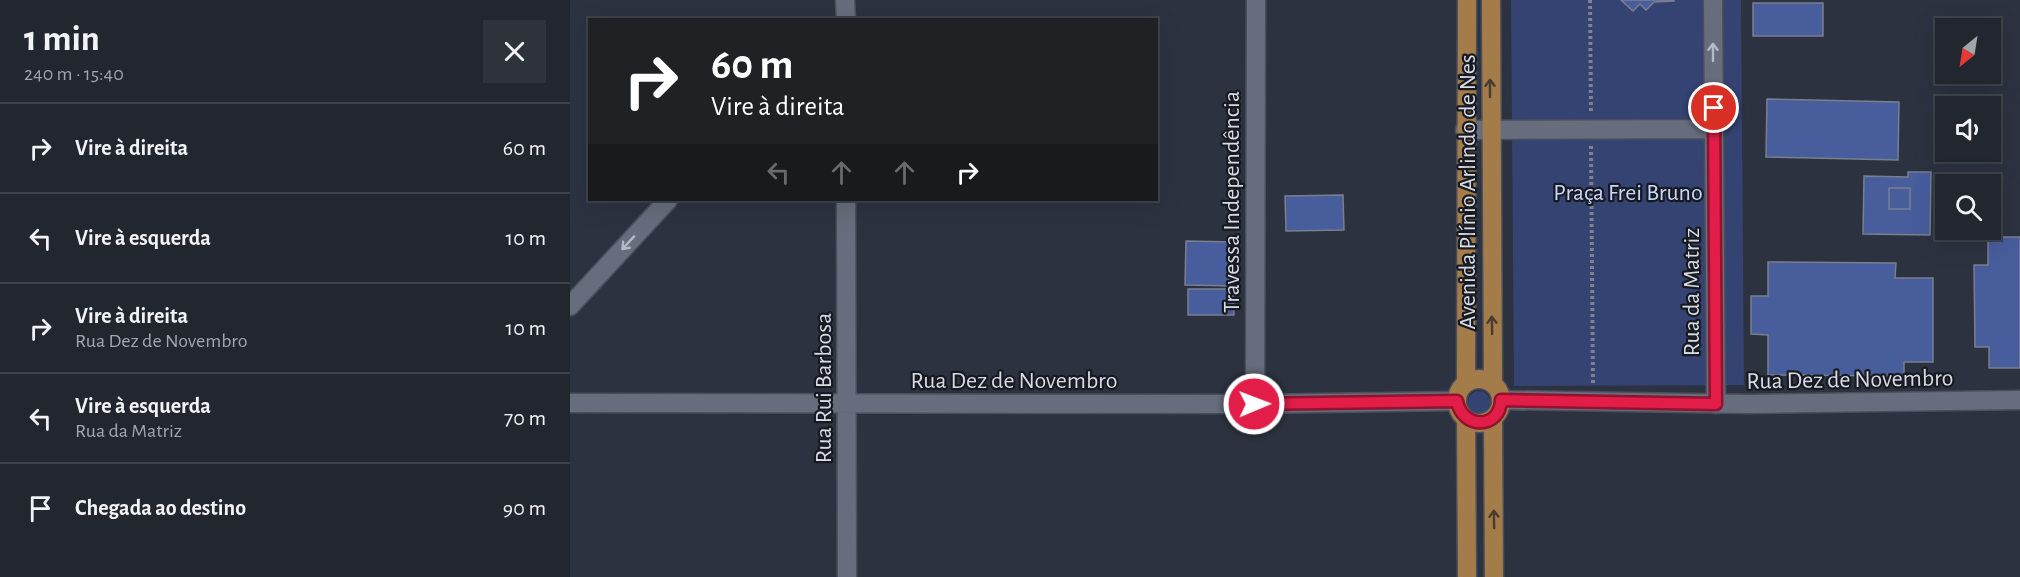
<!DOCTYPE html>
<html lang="pt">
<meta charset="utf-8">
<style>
:root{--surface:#21262f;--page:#2d323b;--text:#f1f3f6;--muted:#a2a5aa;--line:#3e434b}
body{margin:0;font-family:"Alegreya Sans",sans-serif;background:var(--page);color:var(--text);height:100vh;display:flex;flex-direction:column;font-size:22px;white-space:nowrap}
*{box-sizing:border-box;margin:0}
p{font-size:20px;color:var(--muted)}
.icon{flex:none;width:33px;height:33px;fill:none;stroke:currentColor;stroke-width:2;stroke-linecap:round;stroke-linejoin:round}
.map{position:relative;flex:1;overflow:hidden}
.details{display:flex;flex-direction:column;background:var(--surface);width:570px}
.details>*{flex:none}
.banner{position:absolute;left:18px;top:18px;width:570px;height:183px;border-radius:0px;box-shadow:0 6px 24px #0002,0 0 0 2px var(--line);background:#202124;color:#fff;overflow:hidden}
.needle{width:39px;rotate:210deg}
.fabs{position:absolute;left:1365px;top:18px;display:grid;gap:12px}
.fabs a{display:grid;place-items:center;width:66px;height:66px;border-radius:0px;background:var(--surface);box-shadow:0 6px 24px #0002,0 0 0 2px var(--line);font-size:30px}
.pin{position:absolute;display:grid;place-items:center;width:51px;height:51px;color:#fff;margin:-26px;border:3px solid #fff;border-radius:50%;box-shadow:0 2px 6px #0007}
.me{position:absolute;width:66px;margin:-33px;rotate:89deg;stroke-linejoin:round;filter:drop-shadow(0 0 4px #0008)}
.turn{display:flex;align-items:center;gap:21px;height:126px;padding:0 24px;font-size:27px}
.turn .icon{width:78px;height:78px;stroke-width:2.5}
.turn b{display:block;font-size:42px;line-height:51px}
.lanes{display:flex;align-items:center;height:57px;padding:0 24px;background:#0003;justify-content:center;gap:30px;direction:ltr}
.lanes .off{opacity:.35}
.round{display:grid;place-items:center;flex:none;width:63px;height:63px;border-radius:0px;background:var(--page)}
.head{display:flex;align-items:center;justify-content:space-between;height:102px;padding:0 24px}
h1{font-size:36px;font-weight:700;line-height:45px}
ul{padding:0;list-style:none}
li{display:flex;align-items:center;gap:18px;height:90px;padding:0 24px;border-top:2px solid var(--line)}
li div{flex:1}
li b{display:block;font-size:22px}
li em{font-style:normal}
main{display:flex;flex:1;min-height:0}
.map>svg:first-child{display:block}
.green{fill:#344371}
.building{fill:#485d9c;stroke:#797f8f;stroke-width:1.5;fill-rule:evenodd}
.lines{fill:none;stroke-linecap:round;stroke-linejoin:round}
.minor-casing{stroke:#4b4f5b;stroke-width:21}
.major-casing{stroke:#4b4f5b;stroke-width:21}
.path{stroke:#7e838e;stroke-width:4;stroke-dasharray:3 3;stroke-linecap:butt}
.minor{stroke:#676d7c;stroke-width:18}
.major{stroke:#a37c4a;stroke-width:18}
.oneway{stroke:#b5b9c4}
.oneway2{stroke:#483c2f}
.route-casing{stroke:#92132f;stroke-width:15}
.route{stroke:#e11d48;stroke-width:10}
.labels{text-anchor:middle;stroke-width:4.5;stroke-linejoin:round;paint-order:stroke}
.street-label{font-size:24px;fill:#d7dae3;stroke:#171a20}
.park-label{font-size:24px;fill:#c7d6fb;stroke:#171a20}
</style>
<main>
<section class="details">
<div class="head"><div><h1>1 min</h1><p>240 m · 15:40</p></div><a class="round"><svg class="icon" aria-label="close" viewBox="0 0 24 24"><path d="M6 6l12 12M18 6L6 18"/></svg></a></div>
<ul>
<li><svg class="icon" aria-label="right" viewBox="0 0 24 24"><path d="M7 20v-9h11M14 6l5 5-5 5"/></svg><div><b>Vire à direita</b></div><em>60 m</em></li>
<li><svg class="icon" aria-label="left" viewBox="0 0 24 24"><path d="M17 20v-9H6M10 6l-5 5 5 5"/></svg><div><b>Vire à esquerda</b></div><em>10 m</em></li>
<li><svg class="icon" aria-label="right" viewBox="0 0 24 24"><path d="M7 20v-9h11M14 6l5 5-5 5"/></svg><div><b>Vire à direita</b><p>Rua Dez de Novembro</p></div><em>10 m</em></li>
<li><svg class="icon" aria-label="left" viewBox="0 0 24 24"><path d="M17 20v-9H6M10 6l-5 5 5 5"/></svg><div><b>Vire à esquerda</b><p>Rua da Matriz</p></div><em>70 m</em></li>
<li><svg class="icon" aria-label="arrive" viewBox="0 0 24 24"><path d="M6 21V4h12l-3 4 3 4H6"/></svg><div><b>Chegada ao destino</b></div><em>90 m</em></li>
</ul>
</section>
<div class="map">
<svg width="1450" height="577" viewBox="0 0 1450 577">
<rect width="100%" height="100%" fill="#2c323f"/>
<path class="green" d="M 941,0 L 1171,0 L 1174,385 L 944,386 Z
M898 402a11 11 0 1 1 22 0a11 11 0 1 1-22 0Z"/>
<path class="building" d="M 1051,0 L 1104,0 L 1104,1 L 1084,2 L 1076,10 L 1070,4 L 1063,11 Z
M 1183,3 L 1253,3 L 1253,36 L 1183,36 Z
M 1197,99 L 1329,102 L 1328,160 L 1196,157 Z
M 1338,172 L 1361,172 L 1360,235 L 1293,234 L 1294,176 L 1338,177 ZM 1319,188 L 1340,188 L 1340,209 L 1319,209 Z
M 1319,188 L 1340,188 L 1340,209 L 1319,209 Z
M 773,195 L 774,230 L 716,231 L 715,196 Z
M 1418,237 L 1450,237 L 1450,368 L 1419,368 L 1419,347 L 1405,347 L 1404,265 L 1418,265 Z
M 616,241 L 665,242 L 664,286 L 615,285 Z
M 1198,262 L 1326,263 L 1325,278 L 1363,278 L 1363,362 L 1334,362 L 1334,376 L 1198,375 L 1198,335 L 1181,334 L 1181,296 L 1198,296 Z
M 618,289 L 663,289 L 664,315 L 618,315 Z"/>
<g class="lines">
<g class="minor-casing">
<path id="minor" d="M 275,0 L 276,20
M 1143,0 L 1146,404
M 895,130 L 1144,129
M 276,200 L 277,577
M 0,306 L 98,200
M 931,400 L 1180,404 L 1450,400
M 0,403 L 685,404 L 887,401
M 685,404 L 686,0"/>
</g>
<g class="major-casing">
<path id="major" d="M 921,0 L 923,384
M887 401a22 22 0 1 1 44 0a22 22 0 1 1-44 0Z
M 896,383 L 897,0
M 896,419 L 897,577
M 923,419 L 924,577"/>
</g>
<path class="path" d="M 1020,0 L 1021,112
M 1021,146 L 1023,385"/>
<use href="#minor" class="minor"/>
<use href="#major" class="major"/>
</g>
<defs><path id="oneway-shaft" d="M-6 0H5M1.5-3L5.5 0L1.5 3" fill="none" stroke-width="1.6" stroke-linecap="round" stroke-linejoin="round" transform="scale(1.5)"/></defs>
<g class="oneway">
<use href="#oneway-shaft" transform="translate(1143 52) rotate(-90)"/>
<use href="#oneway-shaft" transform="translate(58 243) rotate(133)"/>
</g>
<g class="oneway2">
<use href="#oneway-shaft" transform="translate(920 88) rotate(-90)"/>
<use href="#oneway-shaft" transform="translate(922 325) rotate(-91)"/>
<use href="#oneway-shaft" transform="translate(924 519) rotate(-91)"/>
</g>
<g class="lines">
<g class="route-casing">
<path id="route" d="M 684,404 L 887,401 C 892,429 930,430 931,400 L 1146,404 L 1144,108"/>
</g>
<use href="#route" class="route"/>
</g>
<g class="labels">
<g class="street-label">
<text transform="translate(897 192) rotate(-90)" y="8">Avenida Plínio Arlindo de Nes</text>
<text transform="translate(661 202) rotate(-90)" y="8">Travessa Independência</text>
<text transform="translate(1121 292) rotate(-90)" y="8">Rua da Matriz</text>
<text transform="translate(1280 379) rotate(-1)" y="8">Rua Dez de Novembro</text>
<text x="444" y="388">Rua Dez de Novembro</text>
<text transform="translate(253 388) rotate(-90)" y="8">Rua Rui Barbosa</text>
</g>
<g class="park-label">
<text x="1058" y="200">Praça Frei Bruno</text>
</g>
</g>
</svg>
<div class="fabs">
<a><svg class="needle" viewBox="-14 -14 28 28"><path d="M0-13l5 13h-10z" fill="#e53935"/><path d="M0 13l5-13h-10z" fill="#a2a5aa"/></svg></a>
<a><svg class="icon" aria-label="sound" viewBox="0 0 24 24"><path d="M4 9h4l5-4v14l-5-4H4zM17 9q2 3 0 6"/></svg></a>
<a><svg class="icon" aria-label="search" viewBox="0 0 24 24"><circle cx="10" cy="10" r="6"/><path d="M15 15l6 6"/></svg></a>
</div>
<div class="pin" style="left:1144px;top:108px;background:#d93025"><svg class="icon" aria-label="arrive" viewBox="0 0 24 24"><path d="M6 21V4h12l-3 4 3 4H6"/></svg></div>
<svg class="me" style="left:684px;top:404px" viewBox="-20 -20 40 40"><circle r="17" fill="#e11d48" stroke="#fff" stroke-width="3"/><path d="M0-11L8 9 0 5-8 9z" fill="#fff"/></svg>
<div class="banner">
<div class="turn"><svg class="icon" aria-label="right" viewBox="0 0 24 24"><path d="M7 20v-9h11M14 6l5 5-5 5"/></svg><div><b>60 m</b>Vire à direita</div></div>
<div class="lanes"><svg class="icon off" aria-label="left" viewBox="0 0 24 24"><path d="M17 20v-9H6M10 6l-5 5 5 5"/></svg><svg class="icon off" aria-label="ahead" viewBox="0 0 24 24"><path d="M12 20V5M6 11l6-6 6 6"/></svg><svg class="icon off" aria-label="ahead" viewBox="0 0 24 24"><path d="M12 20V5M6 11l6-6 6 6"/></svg><svg class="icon" aria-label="right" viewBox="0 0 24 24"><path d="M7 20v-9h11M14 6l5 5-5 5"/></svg></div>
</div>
</div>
</main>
